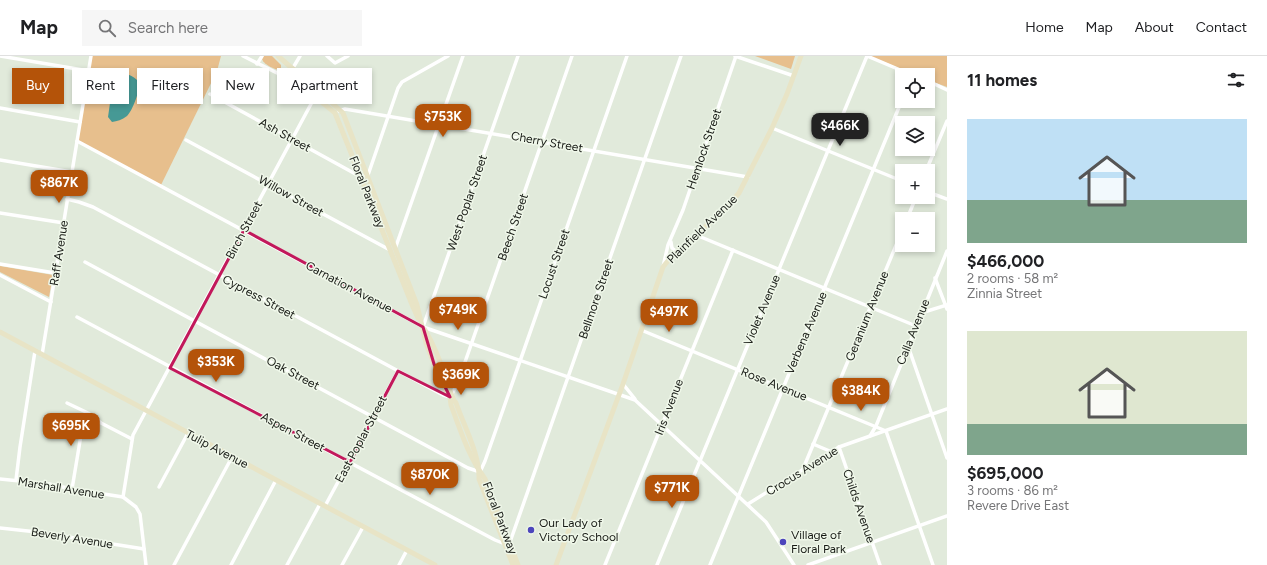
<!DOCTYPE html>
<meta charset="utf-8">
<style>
:root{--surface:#fff;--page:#f6f6f6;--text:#202124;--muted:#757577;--line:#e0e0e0;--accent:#b45309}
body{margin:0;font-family:Figtree,sans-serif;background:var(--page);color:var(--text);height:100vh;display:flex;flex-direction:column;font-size:15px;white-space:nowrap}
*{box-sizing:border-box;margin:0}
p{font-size:13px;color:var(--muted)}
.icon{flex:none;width:22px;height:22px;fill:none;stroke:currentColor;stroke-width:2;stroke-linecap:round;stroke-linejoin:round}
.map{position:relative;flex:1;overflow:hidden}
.sheet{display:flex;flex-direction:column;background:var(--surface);width:320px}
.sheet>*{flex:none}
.guide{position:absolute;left:12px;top:12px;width:380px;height:36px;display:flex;gap:8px}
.fabs{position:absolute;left:895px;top:12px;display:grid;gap:8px}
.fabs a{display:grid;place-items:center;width:40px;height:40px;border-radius:0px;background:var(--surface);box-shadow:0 2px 6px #0003;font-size:20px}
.price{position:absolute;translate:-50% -34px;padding:0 9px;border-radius:8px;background:var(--accent);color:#fff;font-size:13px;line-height:26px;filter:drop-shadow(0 1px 2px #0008)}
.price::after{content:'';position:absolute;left:50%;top:24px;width:12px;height:9px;margin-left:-6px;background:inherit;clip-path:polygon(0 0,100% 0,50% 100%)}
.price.selected{background:#222;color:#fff}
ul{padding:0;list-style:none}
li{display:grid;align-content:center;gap:8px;height:212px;padding:0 20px}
li span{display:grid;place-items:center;height:124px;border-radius:0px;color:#555}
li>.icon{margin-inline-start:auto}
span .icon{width:72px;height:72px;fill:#fffc;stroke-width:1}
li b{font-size:17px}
h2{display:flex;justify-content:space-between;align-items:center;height:48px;padding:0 20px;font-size:17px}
.pill{padding:0 14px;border-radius:0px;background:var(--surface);box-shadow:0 2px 6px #0003;font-size:14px;line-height:36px}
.pill.selected{background:var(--accent);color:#fff}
header{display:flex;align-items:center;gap:24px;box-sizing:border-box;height:56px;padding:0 20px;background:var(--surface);border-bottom:1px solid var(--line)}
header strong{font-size:19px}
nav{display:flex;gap:22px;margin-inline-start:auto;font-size:14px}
.search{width:280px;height:36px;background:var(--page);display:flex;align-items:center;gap:10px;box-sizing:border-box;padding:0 14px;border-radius:0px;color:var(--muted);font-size:15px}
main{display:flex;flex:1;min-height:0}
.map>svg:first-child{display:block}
.green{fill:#e7bf8d}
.water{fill:#469995}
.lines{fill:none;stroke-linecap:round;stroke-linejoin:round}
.street{stroke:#fff;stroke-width:3.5}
.secondary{stroke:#e8e4c6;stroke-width:5}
.marked{fill:none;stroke:#c2185b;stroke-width:3;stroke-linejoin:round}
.poi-dot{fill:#4c45bc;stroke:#eff7e9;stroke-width:1.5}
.labels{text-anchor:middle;stroke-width:3;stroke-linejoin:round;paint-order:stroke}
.street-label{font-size:12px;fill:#171a15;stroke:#eff7e9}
.poi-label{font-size:12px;fill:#171a15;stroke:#eff7e9;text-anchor:start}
</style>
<header>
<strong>Map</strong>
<div class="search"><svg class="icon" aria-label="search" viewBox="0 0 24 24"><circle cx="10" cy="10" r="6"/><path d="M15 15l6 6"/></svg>Search here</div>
<nav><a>Home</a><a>Map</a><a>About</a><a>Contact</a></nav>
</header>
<main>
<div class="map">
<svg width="947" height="509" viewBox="0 0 947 509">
<rect width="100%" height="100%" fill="#e1eadb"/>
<!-- green -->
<g class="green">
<path d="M92,0H221L217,15L161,129L77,85Z"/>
<path d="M264,0H272L281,9V14C275,14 264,9 262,3Z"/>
<path d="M755,0H795L791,13Z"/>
<path d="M869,0H947V31L928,24V19H916Z"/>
<path d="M0,210L53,219L49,241L0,216Z"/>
</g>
<!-- water -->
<path class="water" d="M118,14C124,17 134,20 138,25C142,31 132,56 127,60C122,64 117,65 112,66L108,61L111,40Z"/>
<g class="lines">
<!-- street -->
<g class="street">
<path d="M0,0L89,15"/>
<path d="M243,0L287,22L307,35"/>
<path d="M327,0L335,7L348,0"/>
<path d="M735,0L794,20"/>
<path d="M867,0L912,19"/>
<path d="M257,8L262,0"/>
<path d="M287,22L300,0"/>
<path d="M928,25L947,34"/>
<path d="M210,38L361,121L368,119L398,32L402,26L448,0"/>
<path d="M0,52L80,66"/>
<path d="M339,55L345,53L748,121"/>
<path d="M772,72L902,125"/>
<path d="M186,84L390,194"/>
<path d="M77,85L423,271L635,344L766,466L794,509"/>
<path d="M0,104L72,116"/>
<path d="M926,115L947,65"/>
<path d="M928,136L947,143"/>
<path d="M67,143L79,146L93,151L443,339L450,341L457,329L572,0"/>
<path d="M0,157L64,167"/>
<path d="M907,163L916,141"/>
<path d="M696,179L916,270"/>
<path d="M671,186L672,192L677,196"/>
<path d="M395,193L463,0"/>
<path d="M85,206L468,412L480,416L485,405L627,0"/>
<path d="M0,208L55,217"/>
<path d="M663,211L668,189L683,154L736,0"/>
<path d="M0,219L51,246"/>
<path d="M935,222L947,253"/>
<path d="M921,257L947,249"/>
<path d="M77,261L495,484L505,488L510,486L681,0"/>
<path d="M423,271L518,0"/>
<path d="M641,274L886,375L933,509"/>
<path d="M908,290L947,402"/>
<path d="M42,299L91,0"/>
<path d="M623,328L635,343"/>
<path d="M67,347L88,357L101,367L132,383"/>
<path d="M870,380L876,370L947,195"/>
<path d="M813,388L832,396"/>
<path d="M839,391L880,509"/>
<path d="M803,413L902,175"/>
<path d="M0,423L49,428L72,433L123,441L136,451L140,458L146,509"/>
<path d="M16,424L20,391L35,295"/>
<path d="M159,431L188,377"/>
<path d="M72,433L81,379L84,373L96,363"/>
<path d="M123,441L133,379L318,35"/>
<path d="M748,448L839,391L947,353"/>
<path d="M325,450L398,315"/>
<path d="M0,472L37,476L144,493"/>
<path d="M174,509L232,401"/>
<path d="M231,509L276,424"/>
<path d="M287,509L320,448"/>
<path d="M342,509L363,471"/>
<path d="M399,509L407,494"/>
<path d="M605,509C648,404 690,299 733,194"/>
<path d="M657,509L867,0"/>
<path d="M710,509L902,44"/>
<path d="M808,509L947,460"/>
</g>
<!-- secondary -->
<g class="secondary">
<path d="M278,0L293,13L298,16L343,57L417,249L426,287L441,326L450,341L451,349C461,376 468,399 485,423L518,509"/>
<path d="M293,13C300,32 320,44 335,57L413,251L418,262"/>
<path d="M425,274C434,289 441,307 447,324C450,333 450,340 456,347C464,370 480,399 479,423L513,509"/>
<path d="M0,276L435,509"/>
<path d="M556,509L623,328L663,211L671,201L723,155L739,137L772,72L787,38L801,0"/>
</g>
</g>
<!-- marked area -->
<path class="marked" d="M244,174L423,271L434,308L450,341L398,315L350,406L170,312Z"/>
<!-- markers -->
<g class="poi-dot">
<circle cx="531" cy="474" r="4"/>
<circle cx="783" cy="486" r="4"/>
</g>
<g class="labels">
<!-- street labels -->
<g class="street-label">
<text transform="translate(285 79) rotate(29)" y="4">Ash Street</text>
<text transform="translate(547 86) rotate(10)" y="4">Cherry Street</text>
<text transform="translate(704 93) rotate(-71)" y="4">Hemlock Street</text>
<text transform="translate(367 136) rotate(68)" y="4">Floral Parkway</text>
<text transform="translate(291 140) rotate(29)" y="4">Willow Street</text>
<text transform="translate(467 147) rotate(-71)" y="4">West Poplar Street</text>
<text transform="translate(513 171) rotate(-71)" y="4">Beech Street</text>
<text transform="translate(702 173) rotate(-44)" y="4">Plainfield Avenue</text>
<text transform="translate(244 174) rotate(-62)" y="4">Birch Street</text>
<text transform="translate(59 197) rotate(-81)" y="4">Raff Avenue</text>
<text transform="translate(554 208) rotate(-71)" y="4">Locust Street</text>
<text transform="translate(349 231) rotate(28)" y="4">Carnation Avenue</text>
<text transform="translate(259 241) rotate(28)" y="4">Cypress Street</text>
<text transform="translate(596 243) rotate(-71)" y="4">Bellmore Street</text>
<text transform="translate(762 254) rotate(-67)" y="4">Violet Avenue</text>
<text transform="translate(867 260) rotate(-68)" y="4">Geranium Avenue</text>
<text transform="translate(913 276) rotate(-68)" y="4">Calla Avenue</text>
<text transform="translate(806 277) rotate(-67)" y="4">Verbena Avenue</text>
<text transform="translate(293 317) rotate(28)" y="4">Oak Street</text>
<text transform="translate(774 328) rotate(22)" y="4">Rose Avenue</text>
<text transform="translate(669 351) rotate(-69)" y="4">Iris Avenue</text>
<text transform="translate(293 376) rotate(28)" y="4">Aspen Street</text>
<text transform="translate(361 383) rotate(-62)" y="4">East Poplar Street</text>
<text transform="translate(217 393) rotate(28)" y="4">Tulip Avenue</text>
<text transform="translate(802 415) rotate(-32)" y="4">Crocus Avenue</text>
<text transform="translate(61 432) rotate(9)" y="4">Marshall Avenue</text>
<text transform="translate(859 450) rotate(71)" y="4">Childs Avenue</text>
<text transform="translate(500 462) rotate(69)" y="4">Floral Parkway</text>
<text transform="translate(72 482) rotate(9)" y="4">Beverly Avenue</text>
</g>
<!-- poi labels -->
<g class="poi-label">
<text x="539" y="471">Our Lady of<tspan x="539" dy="14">Victory School</tspan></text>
<text x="791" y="483">Village of<tspan x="791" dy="14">Floral Park</tspan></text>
</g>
</g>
</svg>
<div class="fabs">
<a><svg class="icon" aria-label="locate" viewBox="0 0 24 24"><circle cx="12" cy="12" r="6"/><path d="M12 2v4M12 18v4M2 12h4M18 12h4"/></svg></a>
<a><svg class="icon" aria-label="layers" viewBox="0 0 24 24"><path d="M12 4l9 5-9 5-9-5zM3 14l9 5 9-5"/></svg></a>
<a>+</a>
<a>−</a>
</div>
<b class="price" style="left:443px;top:82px">$753K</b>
<b class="price selected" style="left:840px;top:91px">$466K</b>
<b class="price" style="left:59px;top:148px">$867K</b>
<b class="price" style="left:458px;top:275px">$749K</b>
<b class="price" style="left:669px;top:277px">$497K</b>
<b class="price" style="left:216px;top:327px">$353K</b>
<b class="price" style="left:461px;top:340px">$369K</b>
<b class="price" style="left:861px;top:356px">$384K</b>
<b class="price" style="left:71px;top:391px">$695K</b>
<b class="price" style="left:430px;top:440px">$870K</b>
<b class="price" style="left:672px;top:453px">$771K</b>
<div class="guide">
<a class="pill selected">Buy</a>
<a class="pill">Rent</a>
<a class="pill">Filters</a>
<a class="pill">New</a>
<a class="pill">Apartment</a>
</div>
</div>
<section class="sheet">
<h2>11 homes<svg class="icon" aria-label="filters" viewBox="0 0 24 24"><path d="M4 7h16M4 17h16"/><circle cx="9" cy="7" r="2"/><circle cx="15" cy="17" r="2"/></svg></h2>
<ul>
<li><span style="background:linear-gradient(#bfe0f5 65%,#7fa58c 0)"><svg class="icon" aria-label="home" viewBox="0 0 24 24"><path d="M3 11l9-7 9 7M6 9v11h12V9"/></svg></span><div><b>$466,000</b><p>2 rooms · 58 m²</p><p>Zinnia Street</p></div></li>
<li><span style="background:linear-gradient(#dfe7d0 75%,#7fa58c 0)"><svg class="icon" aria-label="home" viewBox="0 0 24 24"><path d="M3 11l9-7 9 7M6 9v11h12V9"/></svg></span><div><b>$695,000</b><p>3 rooms · 86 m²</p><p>Revere Drive East</p></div></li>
</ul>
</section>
</main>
